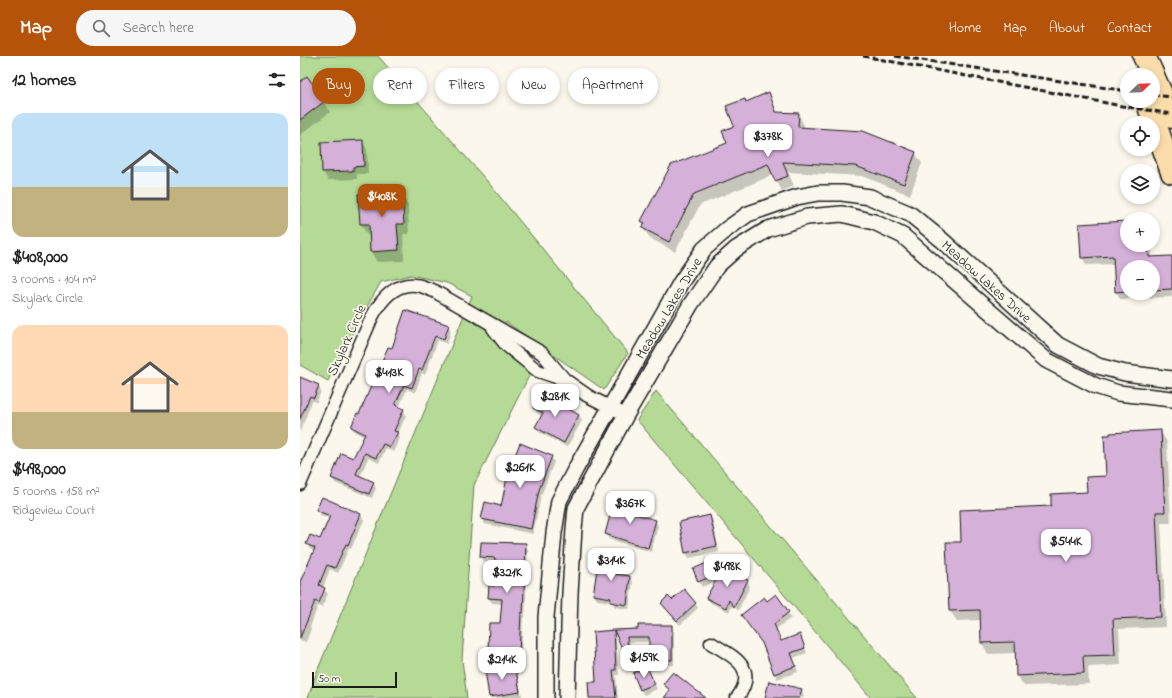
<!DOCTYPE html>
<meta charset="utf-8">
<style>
:root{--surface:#fff;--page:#f6f6f6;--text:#222;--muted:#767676;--accent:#b45309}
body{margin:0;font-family:"Indie Flower",sans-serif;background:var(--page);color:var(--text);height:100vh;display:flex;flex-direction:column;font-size:15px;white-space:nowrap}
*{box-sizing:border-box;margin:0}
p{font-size:13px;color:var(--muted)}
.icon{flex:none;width:22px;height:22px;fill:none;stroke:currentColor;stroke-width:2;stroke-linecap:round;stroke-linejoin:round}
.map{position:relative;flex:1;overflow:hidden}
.drawer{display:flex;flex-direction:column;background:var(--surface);width:300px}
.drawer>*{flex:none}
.top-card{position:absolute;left:12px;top:12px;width:380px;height:36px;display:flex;gap:8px}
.needle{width:26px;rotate:67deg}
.controls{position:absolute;left:820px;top:12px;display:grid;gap:8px}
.controls a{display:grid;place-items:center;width:40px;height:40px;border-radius:50%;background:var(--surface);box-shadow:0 2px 6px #0003;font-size:20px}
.scale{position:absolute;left:12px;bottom:10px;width:85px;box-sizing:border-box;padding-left:4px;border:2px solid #1c1c1c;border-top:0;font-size:11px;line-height:14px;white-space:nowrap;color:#1c1c1c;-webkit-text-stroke:3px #fbf7ec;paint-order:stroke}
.price{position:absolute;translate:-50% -34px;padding:0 9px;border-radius:8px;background:#fff;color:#222;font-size:13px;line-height:26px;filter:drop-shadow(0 1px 2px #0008)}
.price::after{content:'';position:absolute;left:50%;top:24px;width:12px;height:9px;margin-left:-6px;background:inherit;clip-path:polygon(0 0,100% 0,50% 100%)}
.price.current{background:var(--accent);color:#fff}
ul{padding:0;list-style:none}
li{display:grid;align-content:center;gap:8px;height:212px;padding:0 12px}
li span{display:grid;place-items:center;height:124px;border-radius:12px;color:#555}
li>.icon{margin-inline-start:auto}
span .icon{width:72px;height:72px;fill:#fffc;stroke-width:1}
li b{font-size:17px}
h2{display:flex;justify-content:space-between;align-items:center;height:48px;padding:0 12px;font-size:17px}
.tag{padding:0 14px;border-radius:18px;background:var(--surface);box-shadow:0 2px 6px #0003;font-size:14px;line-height:36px}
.tag.current{background:var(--accent);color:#fff}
header{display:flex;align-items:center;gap:24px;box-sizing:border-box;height:56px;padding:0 20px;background:var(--accent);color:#fff}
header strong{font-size:19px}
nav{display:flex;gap:22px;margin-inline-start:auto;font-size:14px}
.search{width:280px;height:36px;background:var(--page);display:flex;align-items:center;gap:10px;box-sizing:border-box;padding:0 14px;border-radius:22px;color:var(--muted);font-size:15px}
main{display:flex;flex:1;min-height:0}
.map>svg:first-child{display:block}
.green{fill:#b4da95;stroke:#687b58}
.shadow{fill:#0003;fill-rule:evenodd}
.building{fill:#d5b0d9;stroke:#1c1c1c}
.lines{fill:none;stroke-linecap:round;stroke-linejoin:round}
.minor-casing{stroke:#1c1c1c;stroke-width:15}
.tertiary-casing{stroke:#1c1c1c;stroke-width:18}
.motorway-casing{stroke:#1c1c1c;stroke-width:25}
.minor{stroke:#fbf7ec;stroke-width:12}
.tertiary{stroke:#fbf7ec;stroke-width:15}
.motorway{stroke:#fbddab;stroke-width:22}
.rail{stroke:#1c1c1c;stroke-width:3;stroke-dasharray:6 3;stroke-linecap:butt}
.labels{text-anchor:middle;stroke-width:3.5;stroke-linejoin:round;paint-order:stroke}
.street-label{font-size:14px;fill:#1c1c1c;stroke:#fbf7ec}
</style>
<header>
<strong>Map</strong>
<div class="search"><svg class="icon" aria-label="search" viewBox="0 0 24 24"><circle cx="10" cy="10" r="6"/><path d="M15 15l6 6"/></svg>Search here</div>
<nav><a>Home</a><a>Map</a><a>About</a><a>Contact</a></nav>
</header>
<main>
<section class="drawer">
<h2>12 homes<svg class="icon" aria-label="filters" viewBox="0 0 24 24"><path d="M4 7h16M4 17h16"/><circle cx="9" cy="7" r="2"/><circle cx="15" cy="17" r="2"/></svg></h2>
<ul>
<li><span style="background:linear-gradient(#bfe0f5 60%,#c2b280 0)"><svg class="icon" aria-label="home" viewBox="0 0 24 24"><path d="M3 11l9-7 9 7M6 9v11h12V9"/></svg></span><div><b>$408,000</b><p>3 rooms · 104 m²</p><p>Skylark Circle</p></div></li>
<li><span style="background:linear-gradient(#ffd9b3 70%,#c2b280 0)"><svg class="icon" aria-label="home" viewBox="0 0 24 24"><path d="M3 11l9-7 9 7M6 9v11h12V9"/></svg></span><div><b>$498,000</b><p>5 rooms · 158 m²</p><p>Ridgeview Court</p></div></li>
</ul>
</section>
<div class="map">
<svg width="872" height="642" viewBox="0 0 872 642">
<rect width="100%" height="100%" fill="#fbf7ec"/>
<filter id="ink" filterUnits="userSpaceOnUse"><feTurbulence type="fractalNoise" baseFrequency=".025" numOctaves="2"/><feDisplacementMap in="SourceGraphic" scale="8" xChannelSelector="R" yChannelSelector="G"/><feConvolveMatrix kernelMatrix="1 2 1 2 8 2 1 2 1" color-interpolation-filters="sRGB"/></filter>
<g filter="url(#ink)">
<!-- green -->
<g class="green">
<path d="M0,0H78L187,125L328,297L304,334L206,266L196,285L231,316L174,429L162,604L167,642H8L16,618L172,240L147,227L111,219L81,226L56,270L28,325L0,309Z"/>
<path d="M356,335L617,642H571L337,364Z"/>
</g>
<!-- shadow -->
<g class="shadow">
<path d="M0,25L24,46L30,56L0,79Z"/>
<path d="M468,38L478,57L498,58L504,69V73L615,97L622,107L610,139L562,120L488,116L494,130L482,135L473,119L400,149L375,196L350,182L343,172L345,169L342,165L429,87L446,47Z"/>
<path d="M62,85L67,93L68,118H57V123L28,124L23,116Z"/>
<path d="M90,133L94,140L102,139L108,150L109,178H103L104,205L77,206L71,196L70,179H67L61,168L71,138Z"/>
<path d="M827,166V189H852V202L872,201V241L820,243L816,235L814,208L786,209L782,201ZM827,211H853V237H827Z"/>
<path d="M148,270L151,275L147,288L138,284L125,319L122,317L115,337L107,333L99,351L103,353L106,359L98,378L100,382L93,396L86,392L79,407L68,402L60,421L73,427L76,432L72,442L35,427L32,422L54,404L65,381L55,376L52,371L60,359L92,294Z"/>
<path d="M0,322L18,330L21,335L17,346L12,345L0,376Z"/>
<path d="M234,352L279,359L282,365L267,391L239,376L236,371L242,360L237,357Z"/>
<path d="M861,376L867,386L871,467H861L866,571L819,573L821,609L788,611L789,628L724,630L717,620L716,597L688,598L682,587L681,564L657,565L650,555L662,487L788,437Z"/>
<path d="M251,401L254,406L241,440L233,478L185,468L182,463L202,451Z"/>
<path d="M22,442L61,459L64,464L51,493L49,492L38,517L30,513L23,532L28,538L22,551L18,550L10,571L11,573L6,586L0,584V522L2,523L14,495L10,493L7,488L21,484L30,463L20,459L17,454Z"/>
<path d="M315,447L336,453L339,458L338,460L355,465L358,470L351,496L309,483L306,478Z"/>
<path d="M410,460L413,466L419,496L389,502L386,497Z"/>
<path d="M225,488L228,494L225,562H223L221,602L192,601L189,595L201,568L202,548L192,547L189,542L195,531L196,507L184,506L181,501Z"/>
<path d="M317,502L320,507L318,520L330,521L333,526L329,553L315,551L312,546L297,544L294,539L304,509Z"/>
<path d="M409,514L414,526L402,531L399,525Z"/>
<path d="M447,525L450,530L438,555L433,548L429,556L411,547L408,542Z"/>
<path d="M476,539L491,562L476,573L481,586L500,580L507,597L493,602L498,616L477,623L464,590L442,559L467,546Z"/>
<path d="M372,546L395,547L398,552L380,569L365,552L362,547Z"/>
<path d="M371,570L374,576V609L353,608L350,603V586H330L331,610L316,575Z"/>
<path d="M313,575L316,581L319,619H316L318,642H290L297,626Z"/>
<path d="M214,610L217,615L222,641L191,642L186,615Z"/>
<path d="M347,612L357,633L344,639L341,634Z"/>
<path d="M364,628L404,642H369L370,636Z"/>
<path d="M501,634L504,639L503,642H466Z"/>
</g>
<!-- building -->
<g class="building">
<path d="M7,20L25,45L0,64V26Z"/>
<path d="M469,36L476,56L499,57L498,71L563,75L616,96L604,128L555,110L483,106L488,120L475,125L468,108L394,138L369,186L342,172L345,167L341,165L371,109L427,87L422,75L434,70L426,50L445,43L446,46Z"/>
<path d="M63,84L64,110L53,111V115L22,116L21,86Z"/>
<path d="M90,132L91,139L102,138L104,168H97L99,194L70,196L69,168H60L58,138L70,137V133Z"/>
<path d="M827,165V189H848L849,201L872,200V233L853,234V211H827V235L815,236L813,200L781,202L779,168Z"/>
<path d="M105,254L149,269L144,283L135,280L122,314L119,313L112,332L104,329L95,349L104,353L94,375L98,376L90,391L83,388L76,402L65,397L56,418L74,426L69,438L31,422L41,397L53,402L65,378L51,371L57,357L59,358L88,291L92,292Z"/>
<path d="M0,321L19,329L14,342L10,340L0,363Z"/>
<path d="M241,337L279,359L264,387L235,371L243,357L233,352Z"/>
<path d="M861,374L865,456H856L861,561L813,563L815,599L783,600L784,617L716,620L715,586L681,587L680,554L649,555L646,486H661L660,454L751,450V438L787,436L786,421L806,420L804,379H810V377Z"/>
<path d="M220,387L252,400L239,434L231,473L181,463L185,446L201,450L208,417Z"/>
<path d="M22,441L61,458L48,489L46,488L35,512L27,509L19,529L25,532L19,547L15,545L0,582V526L15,492L6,488L10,479L20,483L30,460L16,454Z"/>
<path d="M314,445L337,452L335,458L356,464L348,492L305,478Z"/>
<path d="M410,459L417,490L385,497L379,466Z"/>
<path d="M181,486L226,487L223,557H221L219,597L188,596L189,567H200L202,543L188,542L189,529L194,530L195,502L180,501Z"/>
<path d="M304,499L317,501L315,518L330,520L327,549L310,546L311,542L293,539L298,507L303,508Z"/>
<path d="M407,507L412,520L398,526L393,513Z"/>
<path d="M423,511L448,524L434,551L429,544L426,552L406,542Z"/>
<path d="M384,533L396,547L377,565L361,547L368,540L372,544Z"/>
<path d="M476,538L489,556L474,568L481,585L500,578L505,592L491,597L496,610L474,618L462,587L441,559L464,541L467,545Z"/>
<path d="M338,569H372V604L349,603V581H327L329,605L328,606L314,574L338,573Z"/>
<path d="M314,574L316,614H313L316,642H289L288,626H296L293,576Z"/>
<path d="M215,609L220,636L189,641L185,614Z"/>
<path d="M347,611L355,628L340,634L333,617Z"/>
<path d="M373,616L406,642H364L370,634L363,628Z"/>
<path d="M469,625L502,633L499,642H465Z"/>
</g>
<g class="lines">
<defs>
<g id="minor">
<path d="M193,272L206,289L238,315L265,324L288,340L326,359"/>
<path d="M0,428L72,261C81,244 94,227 115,229C121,229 128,233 134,235L242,297L265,324"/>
<path d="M411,587C434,601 459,612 437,642"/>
</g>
<g id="tertiary">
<path d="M246,642V561L254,477L259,445L276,412L381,226L404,193L427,173L448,158L497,141L518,137H542L570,141L610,158L642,184L758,289L798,310L825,317L872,323"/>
<path d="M267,642L270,537L274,473L276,452L326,359L391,248L417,210L436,193L468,173L507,161L542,158L574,166L603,180L746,304L796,330L818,337L872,343"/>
</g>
<g id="motorway">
<path d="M844,0L853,19"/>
<path d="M853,20L872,61"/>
<path d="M847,45L872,116"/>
</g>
</defs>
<!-- minor casing -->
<use href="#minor" class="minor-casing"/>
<!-- tertiary casing -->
<use href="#tertiary" class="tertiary-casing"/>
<!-- motorway casing -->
<use href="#motorway" class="motorway-casing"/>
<!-- minor -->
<use href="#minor" class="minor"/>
<!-- tertiary -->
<use href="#tertiary" class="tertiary"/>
<!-- motorway -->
<use href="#motorway" class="motorway"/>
<!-- rail -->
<g class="rail">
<path d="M563,0L822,50L872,58"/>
<path d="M595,0L827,35"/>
<path d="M853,39L872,41"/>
</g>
</g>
</g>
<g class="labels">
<!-- street labels -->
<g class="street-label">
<text transform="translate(687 225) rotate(42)" y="5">Meadow Lakes Drive</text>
<text transform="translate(368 252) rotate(-59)" y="5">Meadow Lakes Drive</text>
<text transform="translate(46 284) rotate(-66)" y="5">Skylark Circle</text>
</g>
</g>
</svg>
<div class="controls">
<a><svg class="needle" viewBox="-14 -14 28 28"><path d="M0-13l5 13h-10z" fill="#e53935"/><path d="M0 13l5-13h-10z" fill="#767676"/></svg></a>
<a><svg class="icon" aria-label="locate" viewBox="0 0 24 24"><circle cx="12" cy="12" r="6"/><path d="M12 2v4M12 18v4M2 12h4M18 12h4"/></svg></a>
<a><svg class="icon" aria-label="layers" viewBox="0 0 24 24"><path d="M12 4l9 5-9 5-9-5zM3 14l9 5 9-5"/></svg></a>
<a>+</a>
<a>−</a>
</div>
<div class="scale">50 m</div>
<b class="price" style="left:468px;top:102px">$378K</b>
<b class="price current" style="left:82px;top:162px">$408K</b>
<b class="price" style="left:89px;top:338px">$413K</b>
<b class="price" style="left:255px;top:362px">$281K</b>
<b class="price" style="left:220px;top:433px">$261K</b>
<b class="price" style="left:330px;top:469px">$367K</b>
<b class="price" style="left:766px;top:507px">$544K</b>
<b class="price" style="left:311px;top:526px">$314K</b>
<b class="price" style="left:427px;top:532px">$498K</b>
<b class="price" style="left:207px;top:538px">$321K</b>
<b class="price" style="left:344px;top:623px">$159K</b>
<b class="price" style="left:202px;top:625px">$214K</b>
<div class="top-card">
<a class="tag current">Buy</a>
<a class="tag">Rent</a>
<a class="tag">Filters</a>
<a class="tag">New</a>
<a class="tag">Apartment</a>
</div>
</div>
</main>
